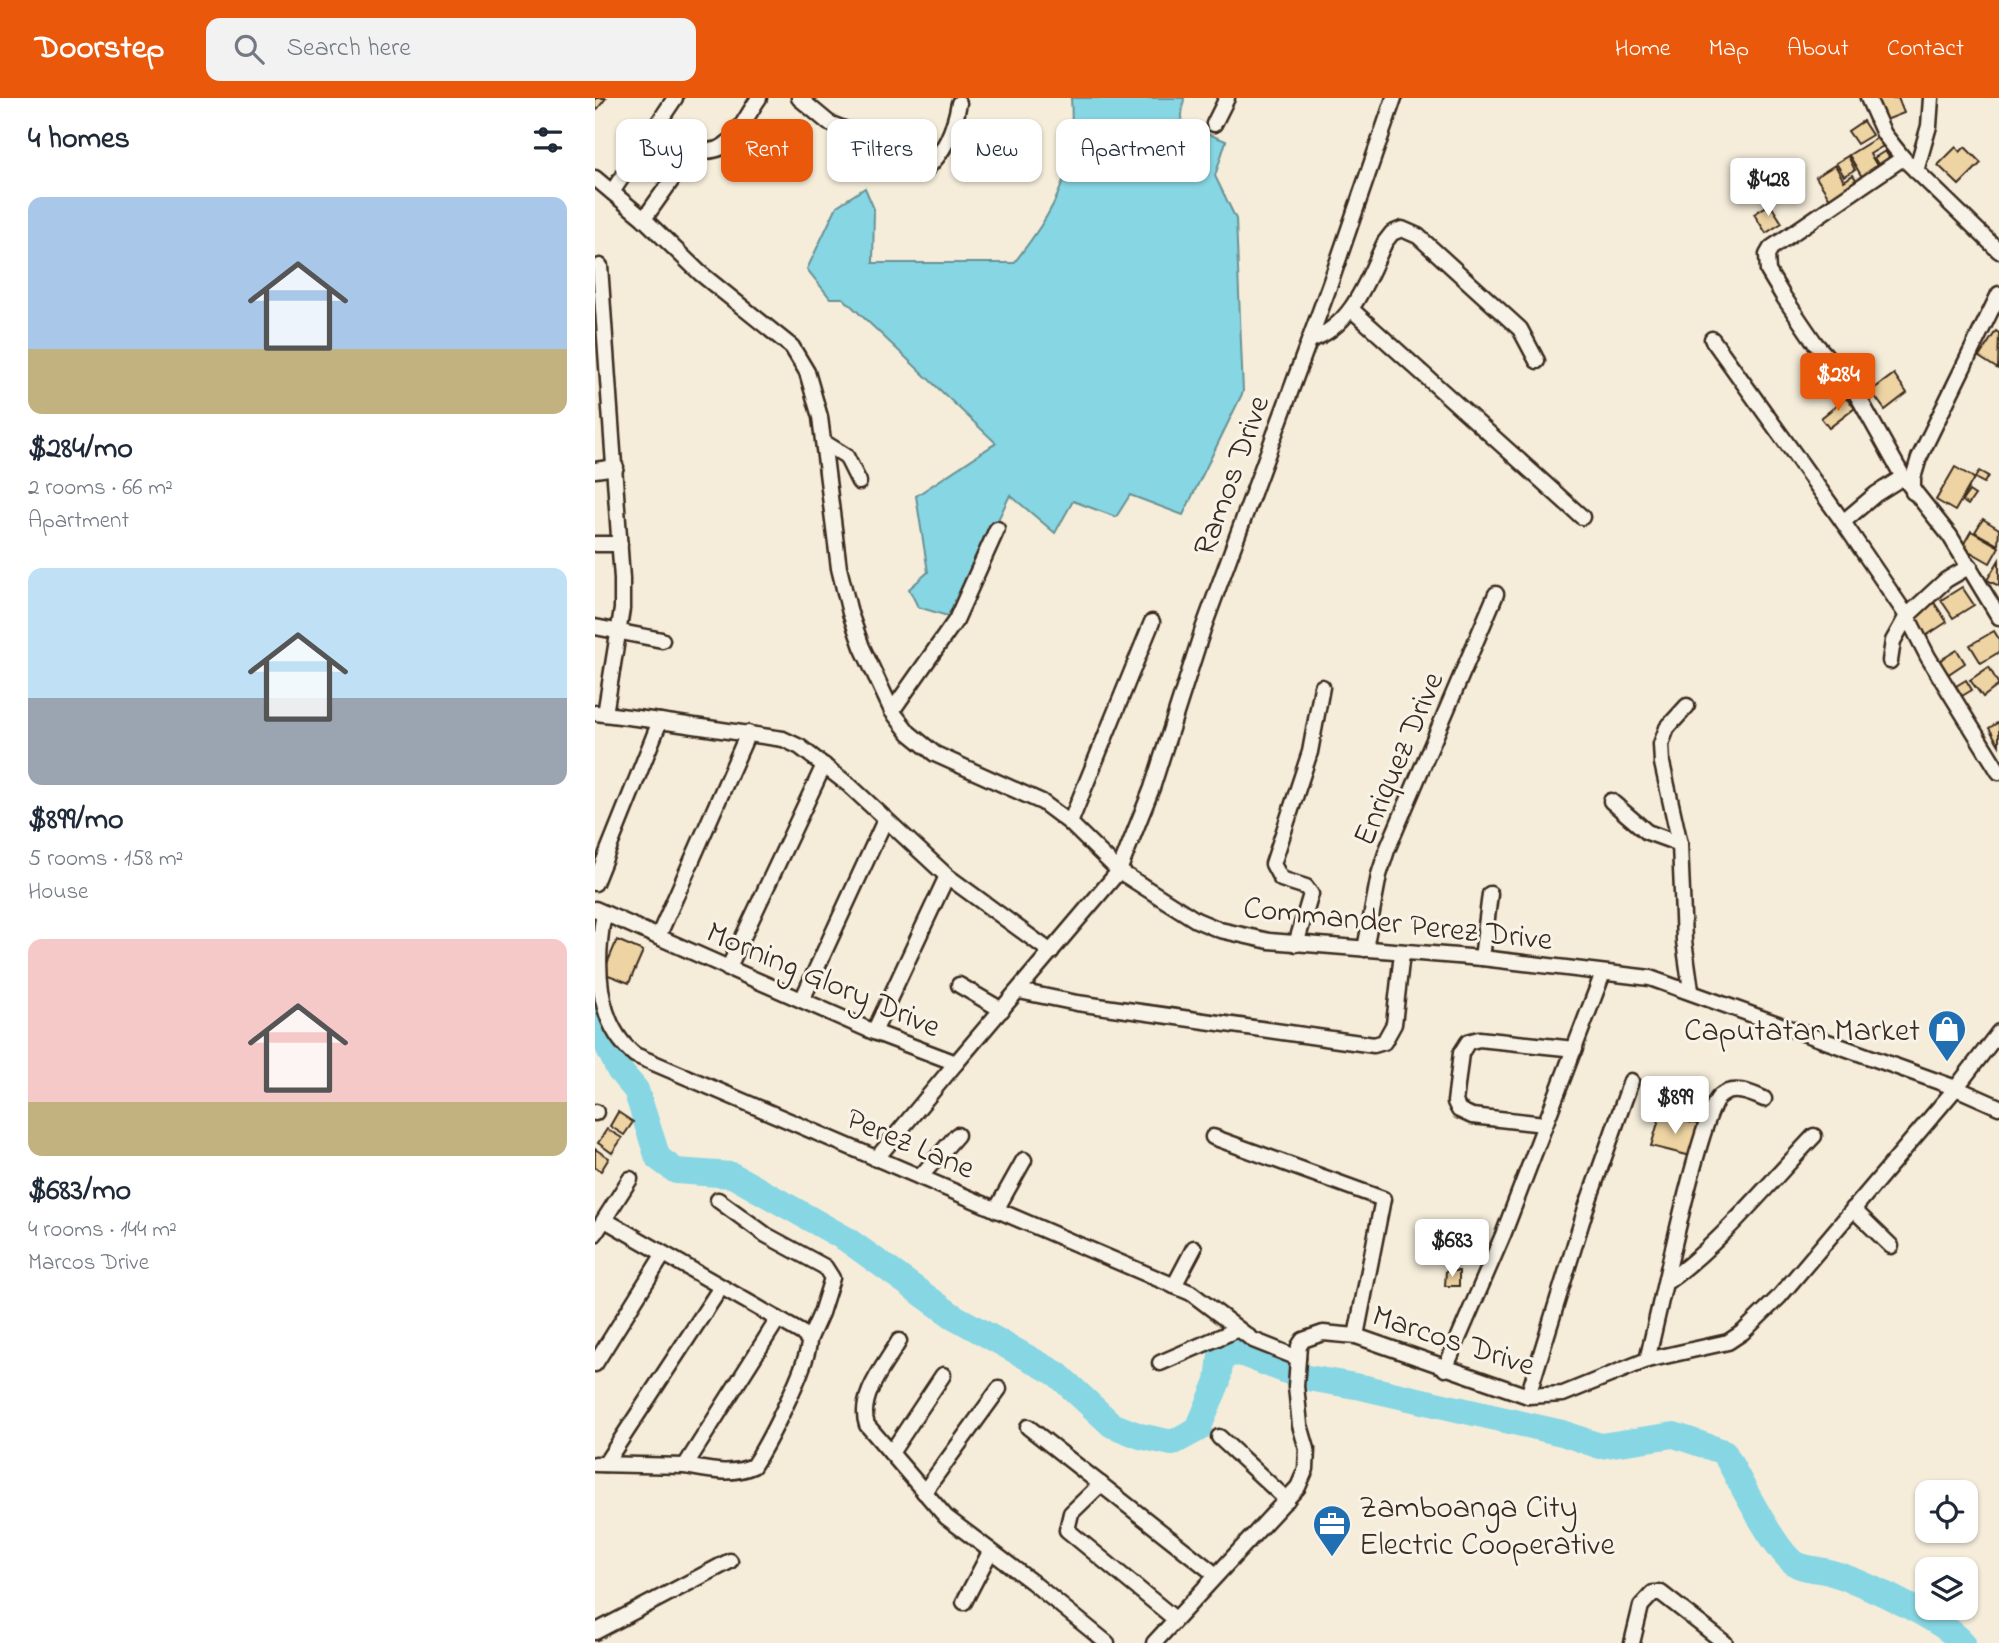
<!DOCTYPE html>
<meta charset="utf-8">
<style>
:root{--surface:#fff;--page:#f2f2f3;--text:#1f2937;--muted:#747a83;--accent:#ea580c}
body{margin:0;font-family:"Indie Flower",sans-serif;background:var(--page);color:var(--text);height:100vh;display:flex;flex-direction:column;font-size:26px;white-space:nowrap}
*{box-sizing:border-box;margin:0}
p{font-size:23px;color:var(--muted)}
.icon{flex:none;width:38px;height:38px;fill:none;stroke:currentColor;stroke-width:2;stroke-linecap:round;stroke-linejoin:round}
.map{position:relative;flex:1;overflow:hidden}
.details{display:flex;flex-direction:column;background:var(--surface);width:595px}
.details>*{flex:none}
.top-card{position:absolute;left:21px;top:21px;width:665px;height:63px;display:flex;gap:14px}
.fabs{position:absolute;left:1320px;top:1382px;display:grid;gap:14px}
.fabs a{display:grid;place-items:center;width:63px;height:63px;border-radius:14px;background:var(--surface);box-shadow:0 2px 5px #0004;font-size:35px}
.price{position:absolute;translate:-50% -60px;padding:0 16px;border-radius:7px;background:#fff;color:#222;font-size:23px;line-height:46px;filter:drop-shadow(0 2px 4px #0008)}
.price::after{content:'';position:absolute;left:50%;top:42px;width:21px;height:16px;margin-left:-10px;background:inherit;clip-path:polygon(0 0,100% 0,50% 100%)}
.price.on{background:var(--accent);color:#fff}
ul{padding:0;list-style:none}
li{display:grid;align-content:center;gap:14px;height:371px;padding:0 28px}
li span{display:grid;place-items:center;height:217px;border-radius:14px;color:#555}
li>.icon{margin-inline-start:auto}
span .icon{width:126px;height:126px;fill:#fffc;stroke-width:1}
li b{font-size:30px}
h2{display:flex;justify-content:space-between;align-items:center;height:84px;padding:0 28px;font-size:30px}
.pill{padding:0 24px;border-radius:14px;background:var(--surface);box-shadow:0 2px 5px #0004;font-size:24px;line-height:63px}
.pill.on{background:var(--accent);color:#fff}
header{display:flex;align-items:center;gap:42px;box-sizing:border-box;height:98px;padding:0 35px;background:var(--accent);color:#fff}
header strong{font-size:33px}
nav{display:flex;gap:38px;margin-inline-start:auto;font-size:24px}
.search{width:490px;height:63px;background:var(--page);display:flex;align-items:center;gap:18px;box-sizing:border-box;padding:0 24px;border-radius:14px;color:var(--muted);font-size:26px}
main{display:flex;flex:1;min-height:0}
.map>svg:first-child{display:block}
.water{fill:#87d6e3;stroke:#699194;stroke-width:2}
.lines{fill:none;stroke-linecap:round;stroke-linejoin:round}
.river{stroke:#87d6e3;stroke-width:26}
.building{fill:#eed4a3;stroke:#3b2a1e;stroke-width:2}
.minor-casing{stroke:#3b2a1e;stroke-width:19}
.minor{stroke:#f7f3e8;stroke-width:14}
.labels{text-anchor:middle;stroke-width:6;stroke-linejoin:round;paint-order:stroke}
.street-label{font-size:32px;fill:#3b2a1e;stroke:#f7f3e8}
.poi-label{font-size:32px;fill:#3b2a1e;stroke:#f7f3e8;text-anchor:end}
</style>
<header>
<strong>Doorstep</strong>
<div class="search"><svg class="icon" aria-label="search" viewBox="0 0 24 24"><circle cx="10" cy="10" r="6"/><path d="M15 15l6 6"/></svg>Search here</div>
<nav><a>Home</a><a>Map</a><a>About</a><a>Contact</a></nav>
</header>
<main>
<section class="details">
<h2>4 homes<svg class="icon" aria-label="filters" viewBox="0 0 24 24"><path d="M4 7h16M4 17h16"/><circle cx="9" cy="7" r="2"/><circle cx="15" cy="17" r="2"/></svg></h2>
<ul>
<li><span style="background:linear-gradient(#a9c7e8 70%,#c2b280 0)"><svg class="icon" aria-label="home" viewBox="0 0 24 24"><path d="M3 11l9-7 9 7M6 9v11h12V9"/></svg></span><div><b>$284/mo</b><p>2 rooms · 66 m²</p><p>Apartment</p></div></li>
<li><span style="background:linear-gradient(#bfe0f5 60%,#9aa5b1 0)"><svg class="icon" aria-label="home" viewBox="0 0 24 24"><path d="M3 11l9-7 9 7M6 9v11h12V9"/></svg></span><div><b>$899/mo</b><p>5 rooms · 158 m²</p><p>House</p></div></li>
<li><span style="background:linear-gradient(#f6c9c9 75%,#c2b280 0)"><svg class="icon" aria-label="home" viewBox="0 0 24 24"><path d="M3 11l9-7 9 7M6 9v11h12V9"/></svg></span><div><b>$683/mo</b><p>4 rooms · 144 m²</p><p>Marcos Drive</p></div></li>
</ul>
</section>
<div class="map">
<svg width="1404" height="1545" viewBox="0 0 1404 1545">
<rect width="100%" height="100%" fill="#f5edda"/>
<filter id="ink" filterUnits="userSpaceOnUse"><feTurbulence type="fractalNoise" baseFrequency=".0143" numOctaves="2"/><feDisplacementMap in="SourceGraphic" scale="14" xChannelSelector="R" yChannelSelector="G"/><feConvolveMatrix kernelMatrix="1 2 1 2 8 2 1 2 1" color-interpolation-filters="sRGB"/></filter>
<g filter="url(#ink)">
<!-- water -->
<path class="water" d="M476,0H589L586,25L631,43L620,78L641,121L648,294L588,417L535,397L521,419L478,403L460,435L415,397L356,519L323,509L314,491L333,474L321,398L401,345L248,200H235L212,171L242,108L270,90L279,111L278,165H419C463,108 481,74 476,0Z"/>
<g class="lines">
<!-- river -->
<path class="river" d="M0,921L24,972L41,992L63,1060L81,1073L137,1077L251,1141L358,1218L462,1276L517,1327L545,1338L577,1345L603,1331L623,1283L626,1257L645,1255L707,1279L766,1289L967,1335L1005,1348L1079,1337L1129,1354C1141,1376 1182,1457 1201,1466C1211,1472 1226,1471 1237,1475C1268,1484 1349,1522 1368,1545"/>
</g>
<!-- building -->
<g class="building">
<path d="M0,0H11L0,14Z"/>
<path d="M1282,0H1303L1309,15L1291,22Z"/>
<path d="M1268,23L1277,37L1262,46L1253,33Z"/>
<path d="M1285,38L1290,47L1275,56L1286,74L1270,84L1254,57Z"/>
<path d="M1361,49L1365,54L1370,49L1386,65L1364,87L1343,67Z"/>
<path d="M1290,53L1298,65L1287,72L1279,60Z"/>
<path d="M1253,58L1260,72L1249,78L1241,65Z"/>
<path d="M1240,67L1249,83L1258,77L1264,86L1237,104L1221,79Z"/>
<path d="M1175,106L1187,125L1171,135L1159,116Z"/>
<path d="M1401,233L1404,235L1403,271L1384,259Z"/>
<path d="M1299,276L1312,295L1290,312L1276,293Z"/>
<path d="M1251,300L1260,310L1234,330L1226,320Z"/>
<path d="M1360,369L1379,380L1360,413L1341,402Z"/>
<path d="M1384,373L1393,378L1389,385L1380,380Z"/>
<path d="M1374,393L1380,397L1373,407L1367,403Z"/>
<path d="M1388,421L1404,431L1403,447L1380,434Z"/>
<path d="M1376,433L1404,449L1395,465L1367,449Z"/>
<path d="M1404,462V488L1392,482Z"/>
<path d="M1367,489L1379,507L1358,520L1346,502Z"/>
<path d="M1338,503L1352,524L1329,539L1315,519Z"/>
<path d="M1399,533L1404,541V554L1386,565L1375,547Z"/>
<path d="M1362,552L1370,565L1352,577L1344,563Z"/>
<path d="M1394,569L1404,587L1388,599L1375,582Z"/>
<path d="M1371,582L1377,592L1367,598L1361,588Z"/>
<path d="M1404,624V647L1394,630Z"/>
<path d="M22,842L48,853L34,885L8,875Z"/>
<path d="M23,1014L38,1024L29,1037L15,1028Z"/>
<path d="M1065,1018L1103,1026L1096,1058L1056,1048Z"/>
<path d="M12,1031L27,1040L17,1055L3,1045Z"/>
<path d="M0,1051L14,1060L6,1073L0,1070Z"/>
<path d="M851,1173H864V1188H850Z"/>
</g>
<g class="lines">
<defs>
<g id="minor">
<path d="M204,0L234,25L272,40L321,73H329C350,54 359,32 364,5"/>
<path d="M1273,0L1289,36L1308,60L1404,153"/>
<path d="M619,26L632,0"/>
<path d="M1308,60L1176,150L1172,157L1173,173L1188,198L1220,245L1256,286L1308,379L1355,438L1404,519"/>
<path d="M1321,73L1334,28L1336,0"/>
<path d="M0,80L49,121L105,175L197,249L212,274L225,319L244,470L255,515L267,549L297,613L314,635L340,656L447,704L475,725L524,773L601,822L625,832L674,843L887,860L1055,880L1361,990L1404,1009"/>
<path d="M17,94L80,0"/>
<path d="M49,121L93,59C104,51 114,55 125,50C142,42 153,15 164,0"/>
<path d="M5,168L27,481V511L10,616"/>
<path d="M756,211L987,419"/>
<path d="M1117,241L1248,424"/>
<path d="M715,242C758,228 772,181 790,144L797,135L807,131L823,138L925,231L942,263"/>
<path d="M230,345L251,358L264,384"/>
<path d="M0,372L21,369"/>
<path d="M1308,379L1281,396L1248,424L1312,518L1351,482L1375,468"/>
<path d="M1318,394V380L1324,360L1404,196"/>
<path d="M0,446H25"/>
<path d="M1312,518L1333,559L1404,674"/>
<path d="M0,529L67,542"/>
<path d="M1295,563L1298,543L1312,518"/>
<path d="M1092,608L1072,630L1066,646L1067,665L1085,746L1089,843L1096,892"/>
<path d="M297,613L361,522L402,431"/>
<path d="M1,615L65,623"/>
<path d="M1016,703L1052,734L1085,746"/>
<path d="M475,725L557,524"/>
<path d="M0,785L65,623L188,641L205,649L254,687L352,778L456,854"/>
<path d="M0,811L279,934L361,965L524,773L557,690L608,531L735,186L799,0"/>
<path d="M9,815C0,863 0,925 40,957L596,1195L658,1242L703,1260"/>
<path d="M63,839L153,635"/>
<path d="M701,846L716,796L711,789L686,781L678,766L715,654L727,589"/>
<path d="M770,851L784,777L792,752L901,496"/>
<path d="M887,860L895,796"/>
<path d="M133,871L229,667"/>
<path d="M364,887L407,912"/>
<path d="M424,893L482,905L779,947L789,944L799,926L807,855"/>
<path d="M207,902L290,722"/>
<path d="M279,934L352,778"/>
<path d="M0,1015L1,1014"/>
<path d="M949,1026L877,1018L864,1012L860,1004L866,955L873,944L884,941L980,951"/>
<path d="M618,1039L788,1101L761,1238"/>
<path d="M281,1061L361,965"/>
<path d="M325,1079L362,1037"/>
<path d="M123,1102L171,1137L230,1169L237,1180L226,1215L214,1242"/>
<path d="M1258,1111L1296,1148"/>
<path d="M401,1112L429,1062"/>
<path d="M10,1122L207,1235L214,1242C215,1264 172,1347 158,1368C136,1378 113,1372 90,1368"/>
<path d="M0,1136L35,1081"/>
<path d="M1073,1183C1124,1147 1175,1084 1219,1038"/>
<path d="M579,1188L599,1150"/>
<path d="M304,1243C291,1266 262,1299 272,1327L351,1419L437,1484L512,1545"/>
<path d="M1052,1262C1063,1220 1104,1020 1124,999C1137,987 1156,995 1169,1001"/>
<path d="M565,1265L641,1232"/>
<path d="M0,1266L68,1157"/>
<path d="M850,1271L908,1137L1008,875"/>
<path d="M933,1298L991,1110L1036,983"/>
<path d="M433,1329L621,1477"/>
<path d="M624,1339L692,1402"/>
<path d="M296,1355L348,1277"/>
<path d="M0,1366L90,1368L183,1221"/>
<path d="M10,1366L126,1189"/>
<path d="M506,1386L476,1415L472,1432L580,1521"/>
<path d="M329,1394L404,1291"/>
<path d="M369,1504L395,1454"/>
<path d="M0,1534L135,1463"/>
<path d="M559,1545L703,1389L711,1371L712,1351L705,1327L701,1288L704,1248L708,1242L728,1235L761,1238L933,1298L968,1296L1052,1262L1133,1244L1148,1234L1184,1199L1361,990L1404,934"/>
<path d="M1037,1545L1046,1508L1058,1495H1066L1130,1545"/>
</g>
</defs>
<!-- minor casing -->
<use href="#minor" class="minor-casing"/>
<!-- minor -->
<use href="#minor" class="minor"/>
</g>
</g>
<!-- icons -->
<defs>
<symbol id="shop-pin" viewBox="-11 -11 22 30"><path d="M0 17L-7.5 6A9.5 9.5 0 1 1 7.5 6Z" fill="#1f6fb2" stroke="#f7f3e8"/><path d="M-5-2.5h2.3a2.7 3.5 0 0 1 5.4 0H5L5.5 6h-11ZM-1.5-2.5h3a1.5 2.3 0 0 0-3 0Z" fill="#fff"/></symbol>
<symbol id="office-pin" viewBox="-11 -11 22 30"><path d="M0 17L-7.5 6A9.5 9.5 0 1 1 7.5 6Z" fill="#1f6fb2" stroke="#f7f3e8"/><path d="M-6-3h4V-5.5h4V-3h4V5H-6ZM-1-4.5V-3h2v-1.5ZM-6 0V1H6V0Z" fill="#fff"/></symbol>
</defs>
<g fill-rule="evenodd">
<use href="#shop-pin" x="1330" y="909" width="44" height="60"/>
<use href="#office-pin" x="715" y="1404" width="44" height="60"/>
</g>
<g class="labels">
<!-- street labels -->
<g class="street-label">
<text transform="translate(635 377) rotate(-70)" y="11">Ramos Drive</text>
<text transform="translate(802 660) rotate(-67)" y="11">Enriquez Drive</text>
<text transform="translate(803 824) rotate(6)" y="11">Commander Perez Drive</text>
<text transform="translate(229 880) rotate(23)" y="11">Morning Glory Drive</text>
<text transform="translate(316 1044) rotate(23)" y="11">Perez Lane</text>
<text transform="translate(859 1241) rotate(18)" y="11">Marcos Drive</text>
</g>
<!-- poi labels -->
<g class="poi-label">
<text x="1325" y="942">Caputatan Market</text>
<text x="764" y="1419" text-anchor="start">Zamboanga City<tspan x="764" dy="37">Electric Cooperative</tspan></text>
</g>
</g>
</svg>
<div class="fabs">
<a><svg class="icon" aria-label="locate" viewBox="0 0 24 24"><circle cx="12" cy="12" r="6"/><path d="M12 2v4M12 18v4M2 12h4M18 12h4"/></svg></a>
<a><svg class="icon" aria-label="layers" viewBox="0 0 24 24"><path d="M12 4l9 5-9 5-9-5zM3 14l9 5 9-5"/></svg></a>
</div>
<b class="price" style="left:1173px;top:120px">$428</b>
<b class="price on" style="left:1243px;top:315px">$284</b>
<b class="price" style="left:1080px;top:1038px">$899</b>
<b class="price" style="left:857px;top:1181px">$683</b>
<div class="top-card">
<a class="pill">Buy</a>
<a class="pill on">Rent</a>
<a class="pill">Filters</a>
<a class="pill">New</a>
<a class="pill">Apartment</a>
</div>
</div>
</main>
